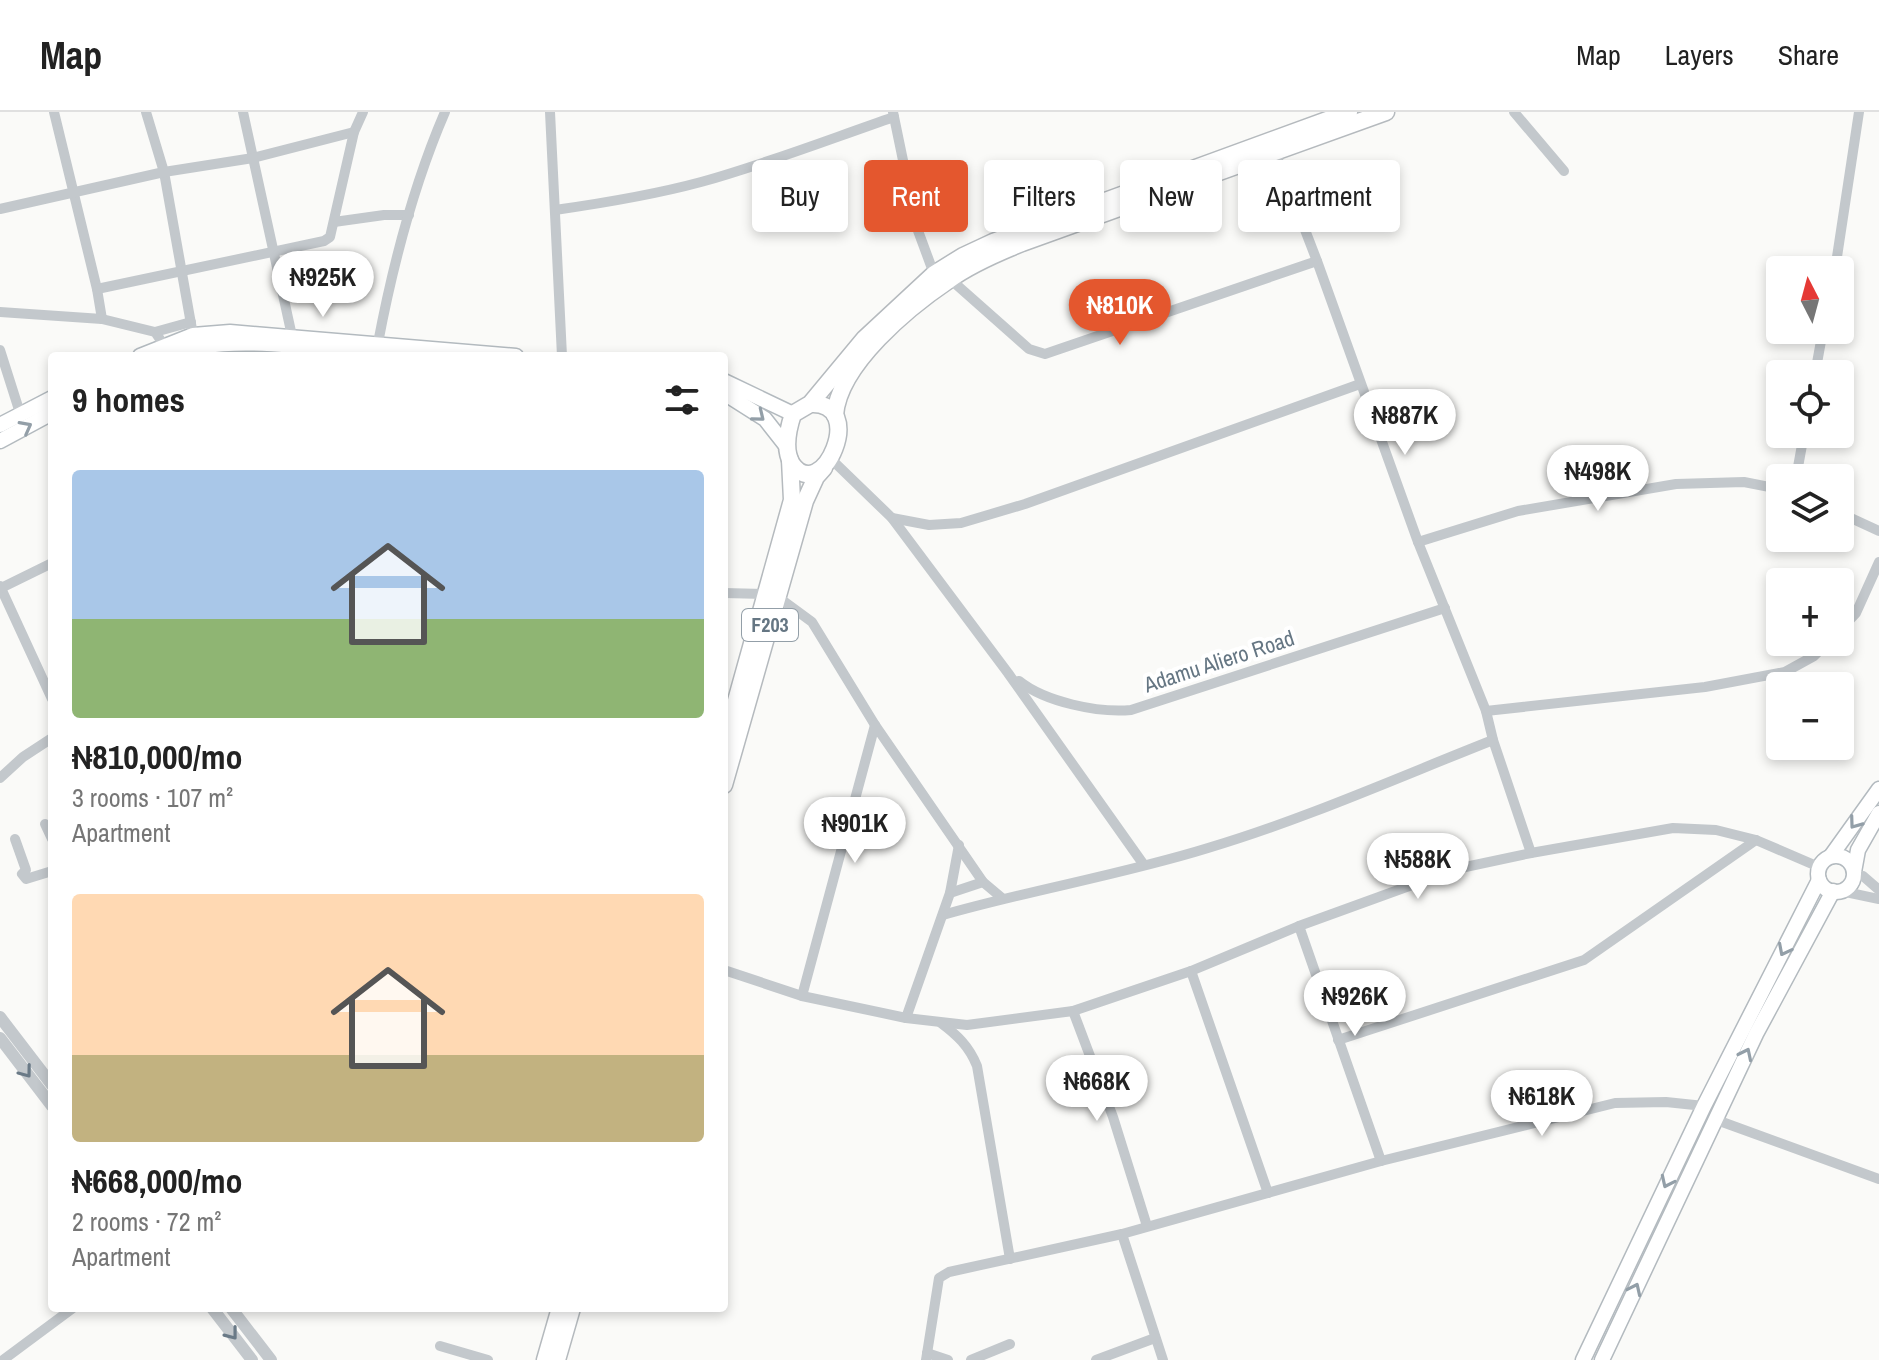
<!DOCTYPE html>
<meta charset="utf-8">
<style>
:root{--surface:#fff;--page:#f6f6f6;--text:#222;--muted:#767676;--line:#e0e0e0;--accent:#e4572e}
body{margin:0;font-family:"Archivo Narrow",sans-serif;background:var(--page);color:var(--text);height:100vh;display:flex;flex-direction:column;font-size:30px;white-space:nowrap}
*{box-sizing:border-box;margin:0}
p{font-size:26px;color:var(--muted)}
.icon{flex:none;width:44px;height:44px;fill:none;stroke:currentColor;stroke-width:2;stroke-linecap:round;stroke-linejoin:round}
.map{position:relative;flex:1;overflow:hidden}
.details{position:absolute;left:48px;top:240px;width:680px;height:960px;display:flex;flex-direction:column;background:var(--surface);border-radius:8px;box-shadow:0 4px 12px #0003}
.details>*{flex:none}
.top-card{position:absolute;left:752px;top:48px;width:760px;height:72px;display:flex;gap:16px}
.needle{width:52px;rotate:354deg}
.fabs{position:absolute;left:1766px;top:144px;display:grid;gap:16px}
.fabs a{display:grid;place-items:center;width:88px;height:88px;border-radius:8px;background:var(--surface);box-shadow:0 4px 12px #0003;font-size:40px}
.price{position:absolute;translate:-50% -68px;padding:0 18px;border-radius:28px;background:#fff;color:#222;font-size:26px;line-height:52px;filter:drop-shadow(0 2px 4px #0008)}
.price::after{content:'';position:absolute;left:50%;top:48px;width:24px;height:18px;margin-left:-12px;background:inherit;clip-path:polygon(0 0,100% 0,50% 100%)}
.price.on{background:var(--accent);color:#fff}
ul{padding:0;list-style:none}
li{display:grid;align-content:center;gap:16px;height:424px;padding:0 24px}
li span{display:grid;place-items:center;height:248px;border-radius:8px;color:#555}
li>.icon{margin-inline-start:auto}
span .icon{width:144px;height:144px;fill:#fffc;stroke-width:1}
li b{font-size:34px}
h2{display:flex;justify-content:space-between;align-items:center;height:96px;padding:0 24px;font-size:34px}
.pill{padding:0 28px;border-radius:8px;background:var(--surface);box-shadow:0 4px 12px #0003;font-size:28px;line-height:72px}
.pill.on{background:var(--accent);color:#fff}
header{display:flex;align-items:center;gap:48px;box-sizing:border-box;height:112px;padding:0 40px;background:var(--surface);border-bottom:2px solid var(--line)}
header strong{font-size:38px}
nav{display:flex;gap:44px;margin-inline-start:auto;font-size:28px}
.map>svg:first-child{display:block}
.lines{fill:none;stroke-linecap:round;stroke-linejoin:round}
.secondary-casing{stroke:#b3babf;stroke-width:17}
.primary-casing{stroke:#b5babe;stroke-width:19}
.minor{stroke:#c3c8cc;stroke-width:10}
.tertiary{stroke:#c3c8cc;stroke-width:12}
.secondary{stroke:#fff;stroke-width:14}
.primary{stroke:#fff;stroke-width:16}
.oneway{stroke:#939fa8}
.oneway2{stroke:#6a7a87}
.labels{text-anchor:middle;stroke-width:8;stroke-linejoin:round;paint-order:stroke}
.shield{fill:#fff;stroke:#939fa8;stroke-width:2}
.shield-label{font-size:20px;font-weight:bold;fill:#657683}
.street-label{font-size:22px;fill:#657683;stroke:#fff}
</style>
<header>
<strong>Map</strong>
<nav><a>Map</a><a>Layers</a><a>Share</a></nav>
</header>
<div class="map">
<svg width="1879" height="1248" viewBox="0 0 1879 1248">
<rect width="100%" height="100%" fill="#fafaf8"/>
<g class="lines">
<defs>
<g id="secondary">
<path d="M140,244L193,223L230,220L516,244"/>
<path d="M168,244C225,219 323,238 385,244"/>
<path d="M724,269L793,302"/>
<path d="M724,281L765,307L787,335"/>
<path d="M0,313L52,286"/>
<path d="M0,329L52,301"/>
<path d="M1831,744L1879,677"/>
<circle cx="1836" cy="762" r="18"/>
<path d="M1854,760L1858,738L1879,701"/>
<path d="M1583,1248L1704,994L1819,768"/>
<path d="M1602,1248L1756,922L1833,779"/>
</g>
<g id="primary">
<path d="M810,292C869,288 822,395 792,352C783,337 788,317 793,302L810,292L864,227L934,162L963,144L993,130L1349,0"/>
<path d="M835,303C839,252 909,195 949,168C971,152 997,141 1022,131L1386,0"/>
<path d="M724,632L792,388L790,348"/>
<path d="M724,673L805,389L816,365L824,356"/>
<path d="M545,1248L560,1196"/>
<path d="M557,1248L572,1196"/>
</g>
</defs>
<!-- secondary casing -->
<use href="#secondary" class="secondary-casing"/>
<!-- primary casing -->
<use href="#primary" class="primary-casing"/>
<!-- minor -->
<g class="minor">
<path d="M54,0L97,177L102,207"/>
<path d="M146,0L164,60L193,223"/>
<path d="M243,0L292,224"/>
<path d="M550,0L562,244"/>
<path d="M893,0L917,116L934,162"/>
<path d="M1514,0L1564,59"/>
<path d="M1275,40L1317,149L1418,430L1486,599L1493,628L1531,741"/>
<path d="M0,97L164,60L253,46L354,20"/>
<path d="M555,98C604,91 653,83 701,70C766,52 830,27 894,5"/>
<path d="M334,110L384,103H409"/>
<path d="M1835,158L1859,0"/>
<path d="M950,167L1029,237L1045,242L1317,149"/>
<path d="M97,177L324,129L330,125L354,20L363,0"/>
<path d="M0,200L102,207L155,220L164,233"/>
<path d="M155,220L191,210"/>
<path d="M378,231C393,152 413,74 445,0"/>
<path d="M0,238L20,301"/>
<path d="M1815,262L1823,218"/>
<path d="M831,347L892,406L1008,561L1144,753"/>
<path d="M1796,366L1804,322"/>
<path d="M1840,401L1879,419"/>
<path d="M892,406L929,413L961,411L1025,392L1360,272"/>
<path d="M1418,430L1518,399L1676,372L1744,370L1780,377"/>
<path d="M0,474L52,587"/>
<path d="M1,476L52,451"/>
<path d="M724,481L767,482"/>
<path d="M778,485L812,510L875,613L983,770L1002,786"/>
<path d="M1840,518L1856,501L1879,450"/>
<path d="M1019,569C1045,590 1098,601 1131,598L1445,496"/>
<path d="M1486,599L1705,575L1785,560L1814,544L1828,530"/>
<path d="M0,666L23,645L52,626"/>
<path d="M45,712L52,727"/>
<path d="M15,727L26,758L22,762L26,767L52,759"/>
<path d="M1854,764H1863L1879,778"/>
<path d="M1841,779L1879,787"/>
<path d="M950,781L983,770"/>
<path d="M943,803C1030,778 1121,763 1208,736C1305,707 1399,665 1493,628"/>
<path d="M1299,814L1381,1049"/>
<path d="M724,858L802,884L906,906L967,913L1073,899L1191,859L1299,814L1456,757L1531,741L1673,716L1716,718L1756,728L1819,755"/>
<path d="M1191,859L1268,1081"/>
<path d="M802,884L875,613"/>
<path d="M1073,899L1113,1005L1147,1114"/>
<path d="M906,906L950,781L959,733"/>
<path d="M941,911C957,923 969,934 977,954L1010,1147"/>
<path d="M1338,928L1584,848L1756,728"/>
<path d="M1714,1007L1879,1067"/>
<path d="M1122,1122L1163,1248"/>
<path d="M440,1234L488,1248"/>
<path d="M927,1241L948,1248"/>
<path d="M3,1248L73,1196"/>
<path d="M926,1248L939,1166L949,1160L1122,1122L1381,1049L1615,991L1666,990L1704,994"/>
<path d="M971,1248L1010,1232"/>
<path d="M1096,1248L1155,1226"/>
</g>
<!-- tertiary -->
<g class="tertiary">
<path d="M0,905L52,973"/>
<path d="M0,926L52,994"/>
<path d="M212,1196L252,1248"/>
<path d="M231,1196L271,1248"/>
</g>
<!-- secondary -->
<use href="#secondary" class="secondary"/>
<!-- primary -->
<use href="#primary" class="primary"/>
</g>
<!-- one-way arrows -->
<defs><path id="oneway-chevron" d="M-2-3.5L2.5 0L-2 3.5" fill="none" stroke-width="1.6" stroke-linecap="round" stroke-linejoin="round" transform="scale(2)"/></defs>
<g class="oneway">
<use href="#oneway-chevron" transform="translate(759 304) rotate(39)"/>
<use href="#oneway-chevron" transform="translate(26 315) rotate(-28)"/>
<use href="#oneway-chevron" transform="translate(1855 711) rotate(126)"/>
<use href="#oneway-chevron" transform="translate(1784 838) rotate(117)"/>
<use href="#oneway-chevron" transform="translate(1746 942) rotate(-64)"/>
<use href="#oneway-chevron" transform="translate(1667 1070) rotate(115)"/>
<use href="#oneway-chevron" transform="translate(1635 1177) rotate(-65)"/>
</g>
<g class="oneway2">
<use href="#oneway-chevron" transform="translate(26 960) rotate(53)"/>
<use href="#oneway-chevron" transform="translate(232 1222) rotate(52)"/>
</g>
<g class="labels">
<!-- shield labels -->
<rect class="shield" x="742" y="497" width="56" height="32" rx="6"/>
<g class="shield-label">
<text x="770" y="520">F203</text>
</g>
<!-- street labels -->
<g class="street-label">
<text transform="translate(1219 549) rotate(-18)" y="8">Adamu Aliero Road</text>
</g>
</g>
</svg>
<div class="fabs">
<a><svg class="needle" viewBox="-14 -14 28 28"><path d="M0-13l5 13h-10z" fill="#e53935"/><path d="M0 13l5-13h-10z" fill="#767676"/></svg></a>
<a><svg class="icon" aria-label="locate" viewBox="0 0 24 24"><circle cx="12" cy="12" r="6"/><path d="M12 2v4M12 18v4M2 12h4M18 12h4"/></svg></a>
<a><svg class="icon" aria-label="layers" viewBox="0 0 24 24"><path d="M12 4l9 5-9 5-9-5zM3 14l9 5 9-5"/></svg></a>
<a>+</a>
<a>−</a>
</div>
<b class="price" style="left:323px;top:207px">₦925K</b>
<b class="price on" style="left:1120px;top:235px">₦810K</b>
<b class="price" style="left:1405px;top:345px">₦887K</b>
<b class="price" style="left:1598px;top:401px">₦498K</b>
<b class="price" style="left:855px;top:753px">₦901K</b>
<b class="price" style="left:1418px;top:789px">₦588K</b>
<b class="price" style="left:1355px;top:926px">₦926K</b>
<b class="price" style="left:1097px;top:1011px">₦668K</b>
<b class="price" style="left:1542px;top:1026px">₦618K</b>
<div class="top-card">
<a class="pill">Buy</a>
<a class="pill on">Rent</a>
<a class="pill">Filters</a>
<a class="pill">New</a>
<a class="pill">Apartment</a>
</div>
<section class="details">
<h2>9 homes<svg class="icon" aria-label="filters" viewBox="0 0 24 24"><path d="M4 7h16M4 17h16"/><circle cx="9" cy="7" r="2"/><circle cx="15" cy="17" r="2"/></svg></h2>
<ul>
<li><span style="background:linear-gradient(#a9c7e8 60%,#8fb573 0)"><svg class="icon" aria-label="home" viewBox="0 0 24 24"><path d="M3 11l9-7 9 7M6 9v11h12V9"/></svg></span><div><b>₦810,000/mo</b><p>3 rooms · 107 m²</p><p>Apartment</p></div></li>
<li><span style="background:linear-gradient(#ffd9b3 65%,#c2b280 0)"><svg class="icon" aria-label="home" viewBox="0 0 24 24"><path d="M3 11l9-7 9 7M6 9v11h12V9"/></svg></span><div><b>₦668,000/mo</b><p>2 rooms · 72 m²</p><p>Apartment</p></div></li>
</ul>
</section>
</div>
